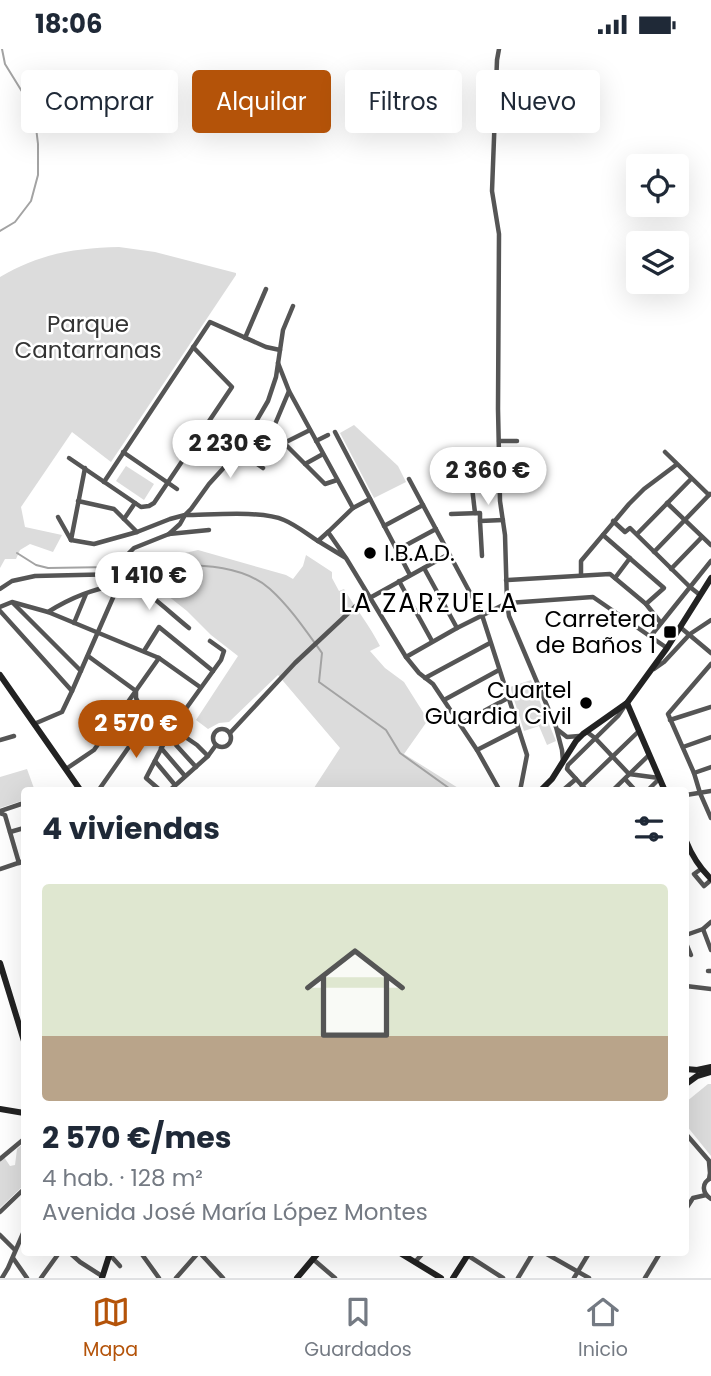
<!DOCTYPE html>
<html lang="es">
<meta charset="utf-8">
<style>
:root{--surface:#fff;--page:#f2f2f3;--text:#1f2937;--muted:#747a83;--line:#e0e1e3;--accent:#b45309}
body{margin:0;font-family:Poppins,sans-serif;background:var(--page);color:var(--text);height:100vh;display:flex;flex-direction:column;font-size:26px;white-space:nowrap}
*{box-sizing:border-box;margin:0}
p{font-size:23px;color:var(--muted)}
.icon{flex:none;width:38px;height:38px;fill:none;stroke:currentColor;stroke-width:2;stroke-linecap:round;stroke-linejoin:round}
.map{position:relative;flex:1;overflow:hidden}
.details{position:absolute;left:21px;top:738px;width:668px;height:469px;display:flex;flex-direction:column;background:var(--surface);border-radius:7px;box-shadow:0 7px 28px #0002}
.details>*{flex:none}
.top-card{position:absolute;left:21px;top:21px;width:670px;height:63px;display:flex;gap:14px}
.buttons{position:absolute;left:626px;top:105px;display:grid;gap:14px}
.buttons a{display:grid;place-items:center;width:63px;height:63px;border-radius:7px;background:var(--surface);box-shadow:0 7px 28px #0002;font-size:35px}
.price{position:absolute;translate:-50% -60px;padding:0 16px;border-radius:24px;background:#fff;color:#222;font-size:23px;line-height:46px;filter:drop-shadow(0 2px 4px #0008)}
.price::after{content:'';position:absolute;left:50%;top:42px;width:21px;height:16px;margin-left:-10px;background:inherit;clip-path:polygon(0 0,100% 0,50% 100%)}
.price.current{background:var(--accent);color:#fff}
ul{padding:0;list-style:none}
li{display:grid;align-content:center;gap:14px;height:371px;padding:0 21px}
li+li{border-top:2px solid var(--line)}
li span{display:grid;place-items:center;height:217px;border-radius:7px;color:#555}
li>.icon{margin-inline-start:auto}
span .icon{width:126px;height:126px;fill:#fffc;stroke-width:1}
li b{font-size:30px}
h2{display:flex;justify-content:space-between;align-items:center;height:84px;padding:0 21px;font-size:30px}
.chip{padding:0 24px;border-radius:7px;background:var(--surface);box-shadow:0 7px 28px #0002;font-size:24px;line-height:63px}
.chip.current{background:var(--accent);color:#fff}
.status{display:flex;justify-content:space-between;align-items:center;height:49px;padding:0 35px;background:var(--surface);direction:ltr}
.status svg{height:19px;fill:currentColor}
.dock{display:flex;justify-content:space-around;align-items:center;height:98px;border-top:2px solid var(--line);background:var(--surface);font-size:19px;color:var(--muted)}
.dock a{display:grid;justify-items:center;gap:4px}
.dock .current{color:var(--accent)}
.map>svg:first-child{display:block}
.green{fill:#dcdcdc}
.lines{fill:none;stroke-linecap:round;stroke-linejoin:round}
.stream{stroke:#a3a3a3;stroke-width:2}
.street{stroke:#555;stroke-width:4.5}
.secondary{stroke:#222;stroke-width:6}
.poi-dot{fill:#000;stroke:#fff;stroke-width:2.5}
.labels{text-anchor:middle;stroke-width:5;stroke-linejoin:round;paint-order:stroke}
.park-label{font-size:23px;fill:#333;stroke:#fff}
.poi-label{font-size:23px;fill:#000;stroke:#fff;text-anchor:end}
.quarter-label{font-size:26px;letter-spacing:2px;fill:#000;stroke:#fff}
</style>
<div class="status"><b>18:06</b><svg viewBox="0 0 49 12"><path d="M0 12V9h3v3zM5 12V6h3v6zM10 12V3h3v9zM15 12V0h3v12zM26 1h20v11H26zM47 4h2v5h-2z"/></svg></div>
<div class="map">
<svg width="711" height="1229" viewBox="0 0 711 1229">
<rect width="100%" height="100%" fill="#fff"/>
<!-- green -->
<g class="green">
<path d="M119,198L155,203L236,224V226L111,413L72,383L21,458L25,478L62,486L53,503L30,495L20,501L16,510H5L0,519V228C39,205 74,199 119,198Z"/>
<path d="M354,376L398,417L406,433L374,449L340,384Z"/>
<path d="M126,417L154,435L144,451L116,432Z"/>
<path d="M198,501L286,526L293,530L303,517L306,506L332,523V529L339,542L344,540C356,560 370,577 380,597L370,602L385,619L404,633L428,671L404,705L463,742H312L340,699L278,626L229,673L219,674L208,680L196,671L238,607L211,586L187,562L148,531L150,512Z"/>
<path d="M531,631L556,692L547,696L539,677L524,682L510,638Z"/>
<path d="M27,720L35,742H24V751L0,759V728Z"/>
<path d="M708,1035H711V1107L686,1076V1053Z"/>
<path d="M24,1094V1136L0,1159V1112L4,1108L10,1117L15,1116L17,1100Z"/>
</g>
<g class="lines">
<!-- stream -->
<g class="stream">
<path d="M0,182L15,173L31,152L38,126V95L34,62L5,15L2,0"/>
<path d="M17,504L36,516L48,519L111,518"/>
<path d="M161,515C197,516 242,515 270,540C290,558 306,582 322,604L319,633L386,681L400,704L453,742"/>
</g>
<!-- street -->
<g class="street">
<path d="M499,0L497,11L492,142L499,185L498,360L500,452L505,486L507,554L509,567L556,678L562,701L563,712"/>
<path d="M245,289L266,240"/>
<path d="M278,314L289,342L353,459"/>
<path d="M289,342L273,380L284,394L325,435L337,431"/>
<path d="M335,383L410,526"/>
<path d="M316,392L328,386"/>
<path d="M499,392H517"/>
<path d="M284,394L310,381"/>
<path d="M239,402L263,419"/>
<path d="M123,403L177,440"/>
<path d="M665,403L709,446L710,445"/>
<path d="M69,409L141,458L149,457L154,454L232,338L193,298"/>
<path d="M305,415L323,405"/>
<path d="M409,430L482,566L527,706L520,742"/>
<path d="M104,433L210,273L266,298L280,301"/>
<path d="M472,438L475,464"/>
<path d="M78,452L114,460L137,483"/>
<path d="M667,454L711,496"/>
<path d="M451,465L480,464V472"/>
<path d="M58,468L71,491"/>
<path d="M124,470L135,454"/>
<path d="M613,472L625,483L630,479L690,538L700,546"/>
<path d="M384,477L423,456"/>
<path d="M328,483L353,459L370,450"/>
<path d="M169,485L180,475L185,466C210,466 262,461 284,471C296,476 307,485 318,492"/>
<path d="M637,485L691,430"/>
<path d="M603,486L664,539L646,555"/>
<path d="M71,491L94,495L137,483L170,470L185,466L191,460L209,435L239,402L268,352L276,328L283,281L293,257"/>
<path d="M71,491L85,419"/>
<path d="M397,501L436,480"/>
<path d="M654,503L709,446"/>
<path d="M482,507L480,472L503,471"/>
<path d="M346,509L318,492L328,483L346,509L406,608L419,624L433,635L477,701L500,742"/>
<path d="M424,519L457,579"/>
<path d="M671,520L702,488"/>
<path d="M581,526V512L629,455L644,440L676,416"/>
<path d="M121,528C146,540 168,562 189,579"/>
<path d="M615,529L630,509"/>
<path d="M506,531L610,525L646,555L661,574"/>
<path d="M399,532L432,592"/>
<path d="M0,540L12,532L35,527L122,525"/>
<path d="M13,554L81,622"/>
<path d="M0,558L12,553L48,563C70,549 92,540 118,536"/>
<path d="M0,562L72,642"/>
<path d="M48,563L159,609L200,638"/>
<path d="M74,574L86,545"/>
<path d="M680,578L711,604"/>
<path d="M650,588L711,512"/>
<path d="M144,602L159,578L213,622"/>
<path d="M88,607L136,642V649L140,657L197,696L208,707"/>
<path d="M406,608L457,579L507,554L593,548L667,599"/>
<path d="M711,615L668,665L694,724L700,744L711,769"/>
<path d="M654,620L664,613L690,585L711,571"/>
<path d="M425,629L490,594"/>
<path d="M444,651L499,621"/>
<path d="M670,671L711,658"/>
<path d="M34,675L62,663L72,642L119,535L128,505L134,499L169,485L209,481"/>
<path d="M460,675L508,649"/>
<circle cx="222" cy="689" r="9"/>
<path d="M558,681L567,688L579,687"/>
<path d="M587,683L595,689L629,725L659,729"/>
<path d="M230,684L295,614L357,556L449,505"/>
<path d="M182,686L176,696L196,718"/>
<path d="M0,691L14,687"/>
<path d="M683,698L711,688"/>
<path d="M161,699L185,727"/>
<path d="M477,701L518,680"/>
<path d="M155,712L175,736"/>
<path d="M66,720L94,701L159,609"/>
<path d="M694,724L711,718"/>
<path d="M625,730L636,742"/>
<path d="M582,737L639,682"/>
<path d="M98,742L152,665"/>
<path d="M161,742L146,729L172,679L221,611L224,602L210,592"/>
<path d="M169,742L208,707L216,696"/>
<path d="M562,742L576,730"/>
<path d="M587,742L567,720L568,716L618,667L624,658"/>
<path d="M612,742L649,706"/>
<path d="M647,742L659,730"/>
<path d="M686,746L711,742"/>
<path d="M0,762L24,754"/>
<path d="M0,764L5,766L19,814"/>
<path d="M10,783L24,779"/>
<path d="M0,820L24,812"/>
<path d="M701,820L694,825L704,837L711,831"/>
<path d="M703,880L711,901"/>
<path d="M686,886L703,880L711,873"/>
<path d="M686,894L691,906"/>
<path d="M708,922H711"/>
<path d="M686,937L711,940"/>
<path d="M686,1085L711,1114"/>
<path d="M0,1110L24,1090"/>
<path d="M711,1129C701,1134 702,1144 711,1150"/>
<path d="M709,1130L710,1124L709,1113"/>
<path d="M686,1160L693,1149L706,1146"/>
<path d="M0,1163L24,1140"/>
<path d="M0,1186L15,1201"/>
<path d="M70,1204L80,1213L102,1227"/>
<path d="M141,1204L159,1229"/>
<path d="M200,1204L223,1229"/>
<path d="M464,1204L503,1229"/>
<path d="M545,1204L589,1229"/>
<path d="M110,1206L120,1217"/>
<path d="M13,1209L27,1229"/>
<path d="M314,1211L335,1229"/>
<path d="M415,1213L423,1204"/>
<path d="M2,1229L8,1219L24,1182"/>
<path d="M41,1229L59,1204"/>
<path d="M176,1229L198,1204"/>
<path d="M518,1229L533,1204"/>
<path d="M574,1229L589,1204"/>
<path d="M645,1229L660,1204"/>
</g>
<!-- secondary -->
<g class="secondary">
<path d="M0,626L81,742"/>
<path d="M627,654L665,742"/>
<path d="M540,742L552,730L576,692L583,685L627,654L667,599L711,529"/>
<path d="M686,792C692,807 699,818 711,830"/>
<path d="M0,914L24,992"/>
<path d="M686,1020L697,1021L711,1018"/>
<path d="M686,1035L697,1027L711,1023"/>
<path d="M0,1060L24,1064"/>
<path d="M400,1204L441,1229"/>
<path d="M102,1229L110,1204"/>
<path d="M297,1229L318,1204"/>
<path d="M453,1229L469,1204"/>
</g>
</g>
<!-- markers -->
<g class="poi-dot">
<circle cx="370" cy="504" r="7"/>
<rect x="663" y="576" width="14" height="14" rx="3.5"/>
<circle cx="586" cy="654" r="7"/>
</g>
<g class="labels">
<!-- park labels -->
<g class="park-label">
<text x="88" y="283">Parque<tspan x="88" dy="26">Cantarranas</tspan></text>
</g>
<!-- poi labels -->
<g class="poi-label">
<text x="384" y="512" text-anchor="start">I.B.A.D.</text>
<text x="656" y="578">Carretera<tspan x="656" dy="26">de Baños 1</tspan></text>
<text x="572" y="649">Cuartel<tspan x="572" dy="26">Guardia Civil</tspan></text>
</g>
<!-- quarter labels -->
<g class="quarter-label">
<text x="430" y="563">LA ZARZUELA</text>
</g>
</g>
</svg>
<div class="buttons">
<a><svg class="icon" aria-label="locate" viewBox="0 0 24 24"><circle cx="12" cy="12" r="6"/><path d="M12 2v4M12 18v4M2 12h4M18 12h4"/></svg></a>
<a><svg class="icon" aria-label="layers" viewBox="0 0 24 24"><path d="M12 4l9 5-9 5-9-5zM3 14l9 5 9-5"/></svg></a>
</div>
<b class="price" style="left:230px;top:431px">2 230 €</b>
<b class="price" style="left:488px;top:458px">2 360 €</b>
<b class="price" style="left:149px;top:563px">1 410 €</b>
<b class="price current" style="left:136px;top:711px">2 570 €</b>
<div class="top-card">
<a class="chip">Comprar</a>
<a class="chip current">Alquilar</a>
<a class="chip">Filtros</a>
<a class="chip">Nuevo</a>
</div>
<section class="details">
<h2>4 viviendas<svg class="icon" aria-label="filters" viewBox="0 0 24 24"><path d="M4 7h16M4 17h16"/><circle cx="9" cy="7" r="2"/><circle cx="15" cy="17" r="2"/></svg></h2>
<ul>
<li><span style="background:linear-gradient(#dfe7d0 70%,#b9a48a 0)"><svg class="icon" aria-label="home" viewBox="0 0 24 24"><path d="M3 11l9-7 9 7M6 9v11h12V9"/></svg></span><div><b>2 570 €/mes</b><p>4 hab. · 128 m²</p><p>Avenida José María López Montes</p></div></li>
</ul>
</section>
</div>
<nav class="dock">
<a class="current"><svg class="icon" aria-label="map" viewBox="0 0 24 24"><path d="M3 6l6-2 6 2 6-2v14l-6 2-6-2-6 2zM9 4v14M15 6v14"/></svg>Mapa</a>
<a><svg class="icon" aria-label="saved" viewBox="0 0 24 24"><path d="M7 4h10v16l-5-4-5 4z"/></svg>Guardados</a>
<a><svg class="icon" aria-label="home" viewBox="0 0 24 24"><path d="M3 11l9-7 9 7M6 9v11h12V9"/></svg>Inicio</a>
</nav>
